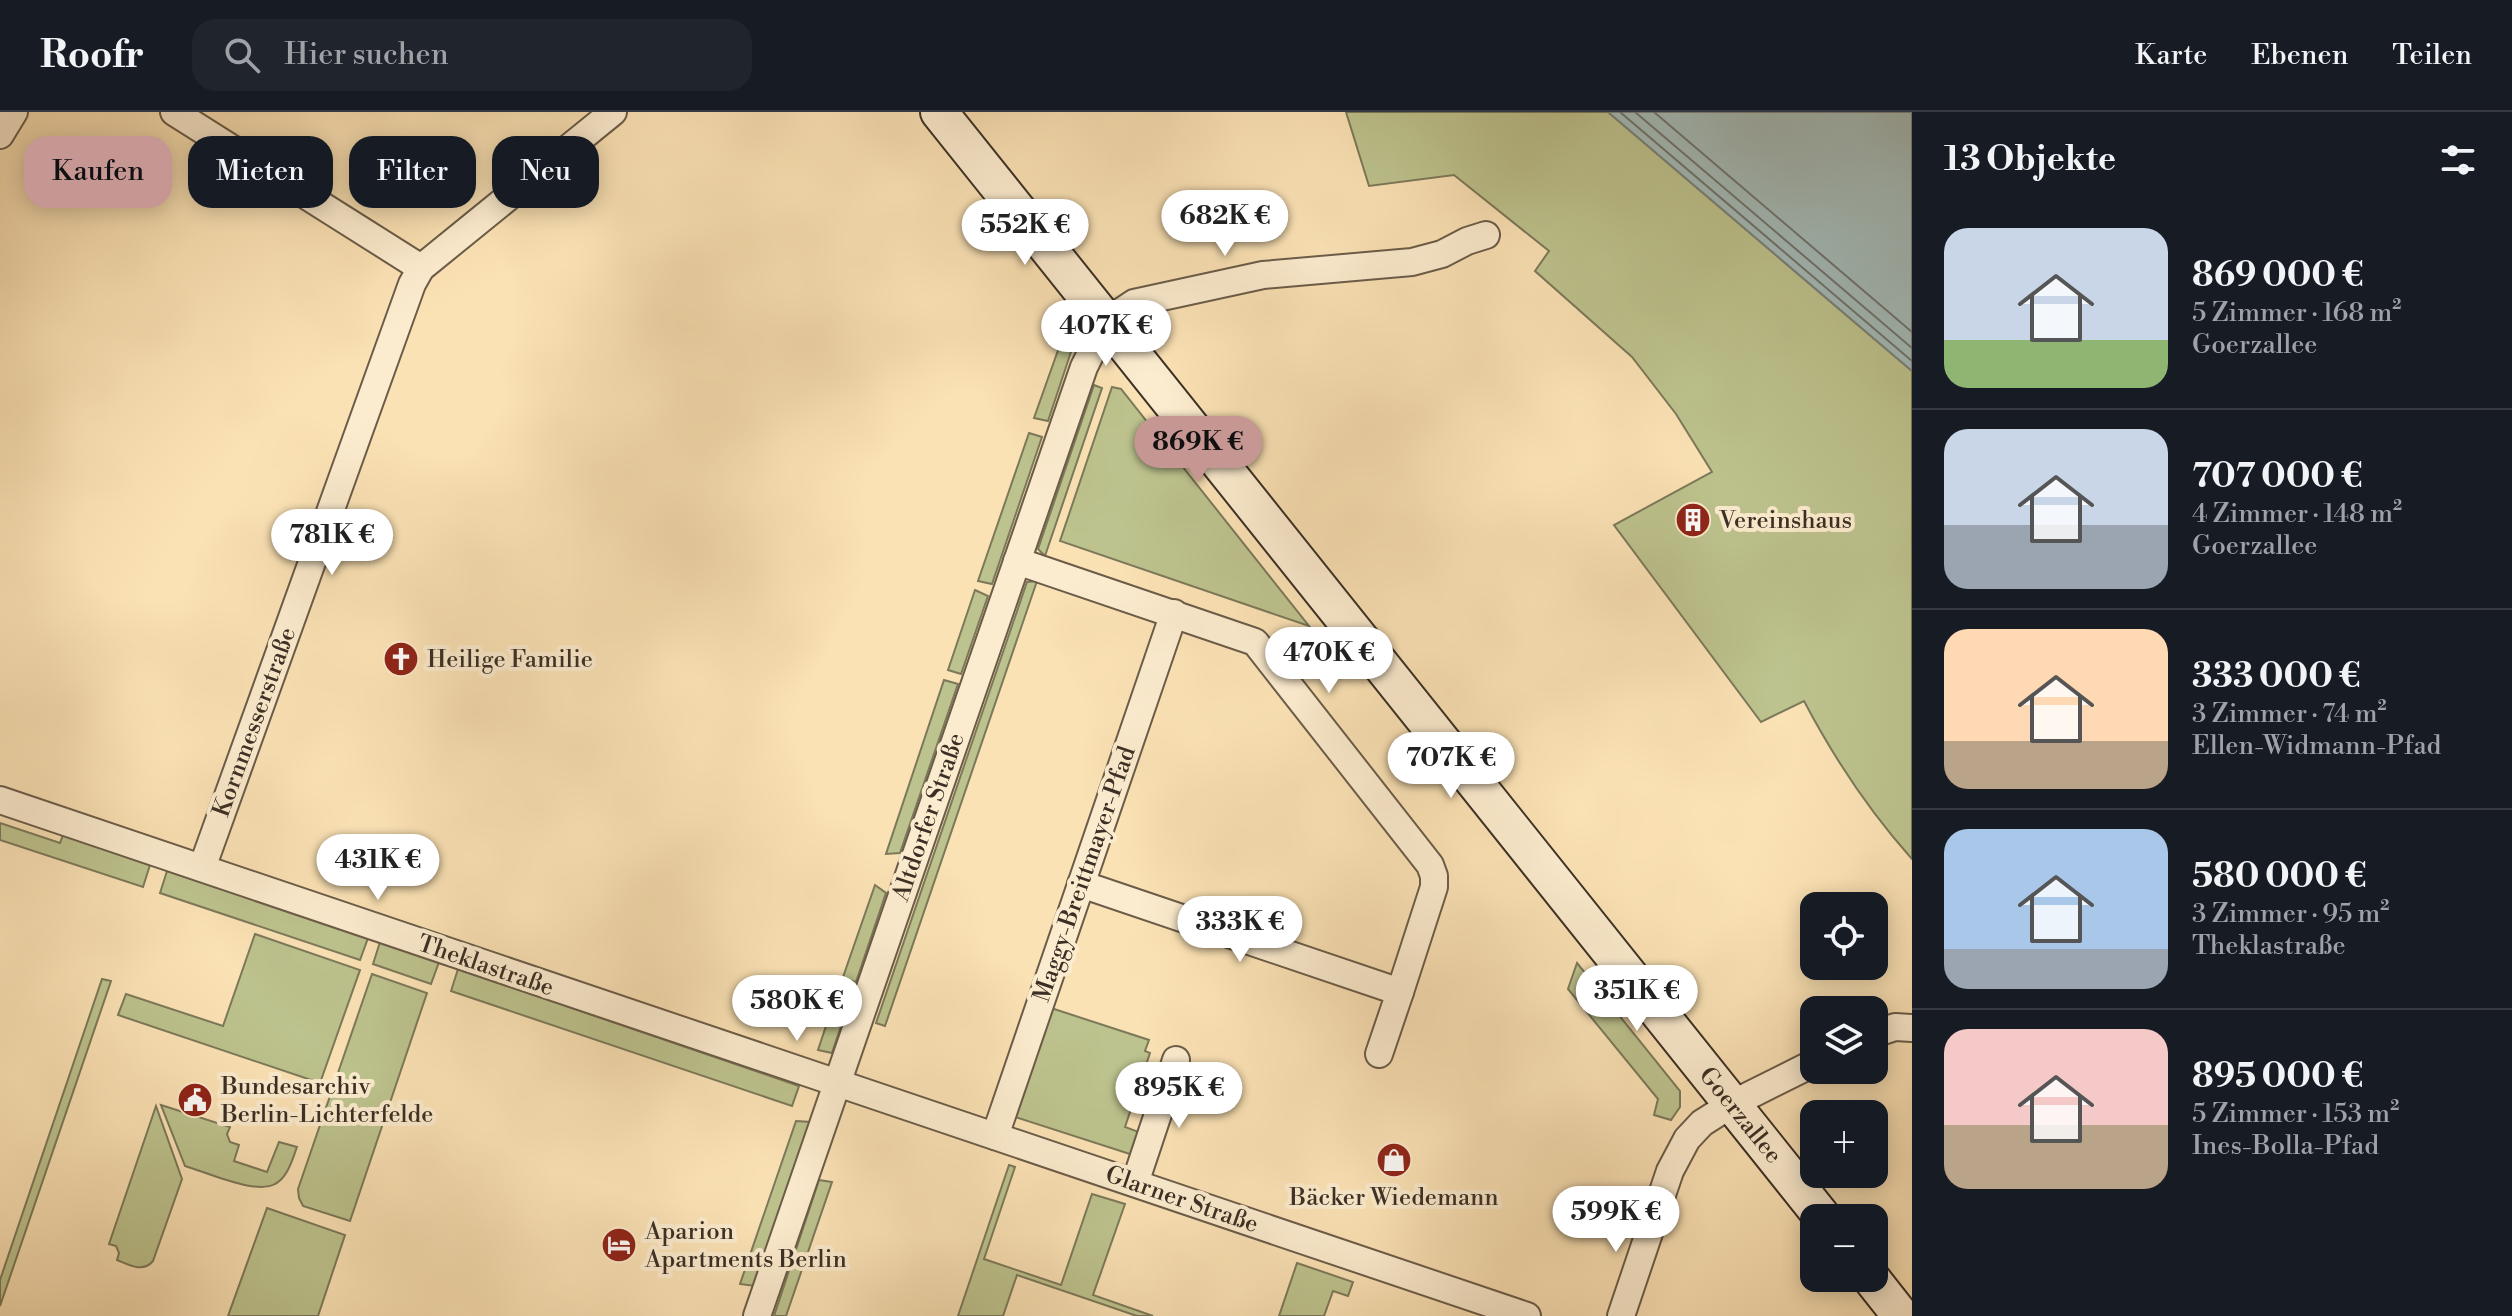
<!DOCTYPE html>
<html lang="de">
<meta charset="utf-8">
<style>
:root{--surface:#171b24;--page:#20242c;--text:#f1f3f6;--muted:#9ea1a6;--line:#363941;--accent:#c59692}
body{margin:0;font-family:"Libre Bodoni",serif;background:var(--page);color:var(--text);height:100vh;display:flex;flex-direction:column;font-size:30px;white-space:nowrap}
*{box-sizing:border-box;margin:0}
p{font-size:26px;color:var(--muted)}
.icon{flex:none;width:44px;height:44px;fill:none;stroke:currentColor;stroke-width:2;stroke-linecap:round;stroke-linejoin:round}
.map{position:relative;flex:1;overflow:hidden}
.drawer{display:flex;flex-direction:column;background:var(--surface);width:600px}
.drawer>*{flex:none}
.hud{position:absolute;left:24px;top:24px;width:760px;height:72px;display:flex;gap:16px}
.buttons{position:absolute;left:1800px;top:780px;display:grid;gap:16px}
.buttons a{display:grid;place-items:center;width:88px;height:88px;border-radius:16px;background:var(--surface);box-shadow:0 4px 20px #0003;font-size:40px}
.price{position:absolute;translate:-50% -68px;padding:0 18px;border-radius:28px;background:#fff;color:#222;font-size:26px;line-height:52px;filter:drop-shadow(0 2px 4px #0008)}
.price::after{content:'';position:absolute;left:50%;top:48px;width:24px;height:18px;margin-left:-12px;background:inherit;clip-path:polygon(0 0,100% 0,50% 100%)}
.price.on{background:var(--accent);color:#111}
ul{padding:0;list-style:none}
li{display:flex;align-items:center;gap:24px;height:200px;padding:0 32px}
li+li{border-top:2px solid var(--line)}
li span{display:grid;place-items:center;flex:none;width:224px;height:160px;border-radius:24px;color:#555}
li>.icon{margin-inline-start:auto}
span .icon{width:96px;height:96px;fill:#fffc;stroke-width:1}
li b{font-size:34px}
h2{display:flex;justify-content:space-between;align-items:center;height:96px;padding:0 32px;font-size:34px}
.chip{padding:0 28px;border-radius:24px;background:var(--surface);box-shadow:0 4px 20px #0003;font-size:28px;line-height:72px}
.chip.on{background:var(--accent);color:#111}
header{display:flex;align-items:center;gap:48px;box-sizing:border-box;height:112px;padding:0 40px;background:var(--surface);border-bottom:2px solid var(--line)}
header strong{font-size:38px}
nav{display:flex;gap:44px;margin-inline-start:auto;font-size:28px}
.search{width:560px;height:72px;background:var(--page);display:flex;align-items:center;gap:20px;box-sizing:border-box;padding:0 28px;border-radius:24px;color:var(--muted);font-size:30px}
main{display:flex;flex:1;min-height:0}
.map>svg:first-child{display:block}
.green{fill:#bdc38e;stroke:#7c795a;stroke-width:2}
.water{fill:#a3bbb9;stroke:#79837e;stroke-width:2}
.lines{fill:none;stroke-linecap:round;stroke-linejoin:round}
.shore{stroke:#6f756f;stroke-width:2}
.minor-casing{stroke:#6b5c49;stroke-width:30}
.secondary-casing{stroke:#3b2f25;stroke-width:40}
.minor{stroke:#fceccf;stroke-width:26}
.secondary{stroke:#fceccf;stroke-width:36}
.labels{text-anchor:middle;stroke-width:8;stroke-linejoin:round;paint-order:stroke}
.poi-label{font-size:24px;fill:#3b2f25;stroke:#fceccf;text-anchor:start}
.street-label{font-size:24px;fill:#3b2f25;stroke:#fceccf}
</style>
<header>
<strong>Roofr</strong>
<div class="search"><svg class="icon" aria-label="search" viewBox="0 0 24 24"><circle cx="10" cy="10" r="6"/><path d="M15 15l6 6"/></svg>Hier suchen</div>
<nav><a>Karte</a><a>Ebenen</a><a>Teilen</a></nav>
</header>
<main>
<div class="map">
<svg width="1912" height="1204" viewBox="0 0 1912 1204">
<rect width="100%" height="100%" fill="#fbe2b5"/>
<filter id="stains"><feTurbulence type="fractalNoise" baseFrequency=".0025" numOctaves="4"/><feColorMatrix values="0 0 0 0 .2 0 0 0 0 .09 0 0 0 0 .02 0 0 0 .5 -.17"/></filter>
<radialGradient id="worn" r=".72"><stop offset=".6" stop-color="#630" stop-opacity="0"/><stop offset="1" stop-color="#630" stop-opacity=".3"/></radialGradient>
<!-- green -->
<g class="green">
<path d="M1346,0H1608L1912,259V747C1869,699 1834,646 1804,589L1761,610L1614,413L1712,360L1676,302L1632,245L1535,159L1549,139L1454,63L1369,74Z"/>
<path d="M1062,227L1073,234L1048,309L1034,306Z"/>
<path d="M1094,273L1102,276L1045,444L1038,437Z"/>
<path d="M1112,275L1121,277L1309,514L1060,429Z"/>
<path d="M1029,321L1042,325L992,472L978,469Z"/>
<path d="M1037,469L885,914L876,911L1027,470Z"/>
<path d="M975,478L988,484L961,562L948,558Z"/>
<path d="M944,568L958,572L900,741L886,742Z"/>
<path d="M0,711L60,731L63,723L150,753L143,775L0,728Z"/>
<path d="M167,759L368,826L360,848L160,781Z"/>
<path d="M875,773L886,781L856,870L842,868Z"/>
<path d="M255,822L360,858L320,971L118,903L126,882L223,914Z"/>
<path d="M380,830L439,850L431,872L373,852Z"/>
<path d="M1577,851L1680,979V995L1671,1008L1654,1003L1658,987L1568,877Z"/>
<path d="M458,857L799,974L792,994L451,879Z"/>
<path d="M372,862L427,881L350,1109L303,1094L299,1086L298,1077Z"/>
<path d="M102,867L111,869L0,1194V1168Z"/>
<path d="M838,878L851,884L832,941L818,938Z"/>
<path d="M1048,895L1149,928L1145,939L1150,941L1125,1015L1144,1022L1136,1044L1012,1004Z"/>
<path d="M161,993L230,1015L227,1022L230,1030L239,1033L234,1049L267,1060L279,1030L297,1035C292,1048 288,1065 275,1072C256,1083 206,1060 185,1054Z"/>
<path d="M156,994L182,1067L153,1149C143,1161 129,1153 117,1148L119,1141L116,1134L109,1132Z"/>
<path d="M796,1009L811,1010L755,1174L740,1172Z"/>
<path d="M1009,1053L1015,1055L984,1147L1061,1173L1092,1082L1125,1092L1093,1183L1153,1204H1137L1017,1163L1003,1204H958Z"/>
<path d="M819,1068L832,1070L786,1204H774Z"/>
<path d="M267,1096L345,1123L318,1204H228Z"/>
<path d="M1297,1151L1353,1170L1348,1184L1333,1179L1324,1204H1279Z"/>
</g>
<!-- water -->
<path class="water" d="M1608,0H1912V259Z"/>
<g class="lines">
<!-- shore -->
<g class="shore">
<path d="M1620,0L1912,249"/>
<path d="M1635,0L1912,236"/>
<path d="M1654,0L1912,220"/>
</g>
<defs>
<g id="minor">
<path d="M174,0L421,156"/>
<path d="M0,23L14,0"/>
<path d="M1017,449L1255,530L1430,753L1434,764V775L1400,880"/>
<path d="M0,688L1527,1204"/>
<path d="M202,756L412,172L421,156L613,0"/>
<path d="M1081,772L1400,880L1379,942"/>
<path d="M1874,922L1895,915L1912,916"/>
<path d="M995,1024L1174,501"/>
<path d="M1135,1071L1176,948"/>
<path d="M757,1204L1084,255L1107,209L1134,191L1263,163L1412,150L1442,142L1467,129L1486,123"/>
<path d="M1621,1204L1670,1059L1687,1027L1702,1011L1732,992L1814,951"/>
</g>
<g id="secondary">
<path d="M939,0L1823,1106"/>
<path d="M1871,1166L1901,1204"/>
</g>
</defs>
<!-- minor casing -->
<use href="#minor" class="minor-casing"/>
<!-- secondary casing -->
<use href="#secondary" class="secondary-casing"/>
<!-- minor -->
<use href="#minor" class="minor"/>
<!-- secondary -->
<use href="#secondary" class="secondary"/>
</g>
<!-- icons -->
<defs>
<symbol id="building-disc" viewBox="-11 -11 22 22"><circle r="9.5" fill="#8f2418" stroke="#fceccf"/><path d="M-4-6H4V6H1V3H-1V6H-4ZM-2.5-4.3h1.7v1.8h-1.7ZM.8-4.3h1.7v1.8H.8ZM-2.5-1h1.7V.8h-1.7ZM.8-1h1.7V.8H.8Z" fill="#fff"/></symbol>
<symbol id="church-disc" viewBox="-11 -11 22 22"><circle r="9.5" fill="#8f2418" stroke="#fceccf"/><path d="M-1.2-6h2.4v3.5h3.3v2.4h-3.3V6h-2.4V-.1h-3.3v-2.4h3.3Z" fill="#fff"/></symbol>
<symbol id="civic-disc" viewBox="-11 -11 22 22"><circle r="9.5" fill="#8f2418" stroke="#fceccf"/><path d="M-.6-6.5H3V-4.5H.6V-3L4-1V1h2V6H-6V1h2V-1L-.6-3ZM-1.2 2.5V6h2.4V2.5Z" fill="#fff"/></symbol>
<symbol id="shop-disc" viewBox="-11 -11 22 22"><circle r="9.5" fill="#8f2418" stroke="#fceccf"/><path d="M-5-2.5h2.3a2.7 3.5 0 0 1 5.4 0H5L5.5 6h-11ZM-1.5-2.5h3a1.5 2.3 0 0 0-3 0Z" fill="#fff"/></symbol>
<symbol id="hotel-disc" viewBox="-11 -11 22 22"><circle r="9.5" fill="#8f2418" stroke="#fceccf"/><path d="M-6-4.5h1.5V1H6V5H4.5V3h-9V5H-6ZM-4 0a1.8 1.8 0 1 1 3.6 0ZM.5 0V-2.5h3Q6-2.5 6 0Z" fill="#fff"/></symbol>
</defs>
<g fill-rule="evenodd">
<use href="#building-disc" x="1673" y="388" width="40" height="40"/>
<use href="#church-disc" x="381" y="527" width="40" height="40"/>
<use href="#civic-disc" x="175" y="968" width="40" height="40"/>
<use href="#shop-disc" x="1374" y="1028" width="40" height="40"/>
<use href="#hotel-disc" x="599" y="1113" width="40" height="40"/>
</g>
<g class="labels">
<!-- poi labels -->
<g class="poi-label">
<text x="1719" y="416">Vereinshaus</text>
<text x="427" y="555">Heilige Familie</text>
<text x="221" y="982">Bundesarchiv<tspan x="221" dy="28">Berlin-Lichterfelde</tspan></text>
<text x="1394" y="1093" text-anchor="middle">Bäcker Wiedemann</text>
<text x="645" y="1127">Aparion<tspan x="645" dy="28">Apartments Berlin</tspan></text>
</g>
<!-- street labels -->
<g class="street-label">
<text transform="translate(254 610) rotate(-70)" y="8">Kornmesserstraße</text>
<text transform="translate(928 705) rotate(-71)" y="8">Altdorfer Straße</text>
<text transform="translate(1084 762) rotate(-71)" y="8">Maggy-Breittmayer-Pfad</text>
<text transform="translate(486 853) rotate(19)" y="8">Theklastraße</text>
<text transform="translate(1741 1003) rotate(51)" y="8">Goerzallee</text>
<text transform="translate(1182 1087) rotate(19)" y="8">Glarner Straße</text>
</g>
</g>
<rect width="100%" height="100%" filter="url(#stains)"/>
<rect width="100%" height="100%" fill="url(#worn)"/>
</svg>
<div class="buttons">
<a><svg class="icon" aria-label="locate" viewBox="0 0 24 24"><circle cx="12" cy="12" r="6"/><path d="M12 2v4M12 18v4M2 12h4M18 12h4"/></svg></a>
<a><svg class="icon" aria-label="layers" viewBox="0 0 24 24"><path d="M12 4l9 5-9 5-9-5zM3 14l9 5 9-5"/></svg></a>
<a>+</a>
<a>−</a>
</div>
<b class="price" style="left:1225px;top:146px">682K €</b>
<b class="price" style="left:1025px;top:155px">552K €</b>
<b class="price" style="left:1106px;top:256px">407K €</b>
<b class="price on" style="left:1198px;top:372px">869K €</b>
<b class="price" style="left:332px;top:465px">781K €</b>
<b class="price" style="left:1329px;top:583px">470K €</b>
<b class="price" style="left:1451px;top:688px">707K €</b>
<b class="price" style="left:378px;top:790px">431K €</b>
<b class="price" style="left:1240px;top:852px">333K €</b>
<b class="price" style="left:1637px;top:921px">351K €</b>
<b class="price" style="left:797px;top:931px">580K €</b>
<b class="price" style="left:1179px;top:1018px">895K €</b>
<b class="price" style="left:1616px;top:1142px">599K €</b>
<div class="hud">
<a class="chip on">Kaufen</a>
<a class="chip">Mieten</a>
<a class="chip">Filter</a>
<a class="chip">Neu</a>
</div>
</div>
<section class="drawer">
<h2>13 Objekte<svg class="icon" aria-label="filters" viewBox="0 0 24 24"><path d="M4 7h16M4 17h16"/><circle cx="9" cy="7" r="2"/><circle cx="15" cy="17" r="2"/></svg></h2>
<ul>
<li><span style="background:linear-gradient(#c9d6e8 70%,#8fb573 0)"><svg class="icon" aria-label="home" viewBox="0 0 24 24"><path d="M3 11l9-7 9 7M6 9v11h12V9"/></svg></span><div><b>869 000 €</b><p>5 Zimmer · 168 m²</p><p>Goerzallee</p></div></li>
<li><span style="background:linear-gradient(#c9d6e8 60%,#9aa5b1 0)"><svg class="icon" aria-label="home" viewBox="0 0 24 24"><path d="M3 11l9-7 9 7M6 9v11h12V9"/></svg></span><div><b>707 000 €</b><p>4 Zimmer · 148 m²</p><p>Goerzallee</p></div></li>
<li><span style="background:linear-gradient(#ffd9b3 70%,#b9a48a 0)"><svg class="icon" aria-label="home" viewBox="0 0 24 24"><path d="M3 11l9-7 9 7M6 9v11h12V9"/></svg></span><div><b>333 000 €</b><p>3 Zimmer · 74 m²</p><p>Ellen-Widmann-Pfad</p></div></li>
<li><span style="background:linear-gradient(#a9c7e8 75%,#9aa5b1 0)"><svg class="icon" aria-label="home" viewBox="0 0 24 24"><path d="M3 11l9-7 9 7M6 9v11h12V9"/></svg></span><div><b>580 000 €</b><p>3 Zimmer · 95 m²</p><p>Theklastraße</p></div></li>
<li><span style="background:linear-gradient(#f6c9c9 60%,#b9a48a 0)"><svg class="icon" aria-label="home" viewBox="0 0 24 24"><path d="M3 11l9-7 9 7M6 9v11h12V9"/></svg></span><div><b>895 000 €</b><p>5 Zimmer · 153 m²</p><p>Ines-Bolla-Pfad</p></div></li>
</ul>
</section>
</main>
